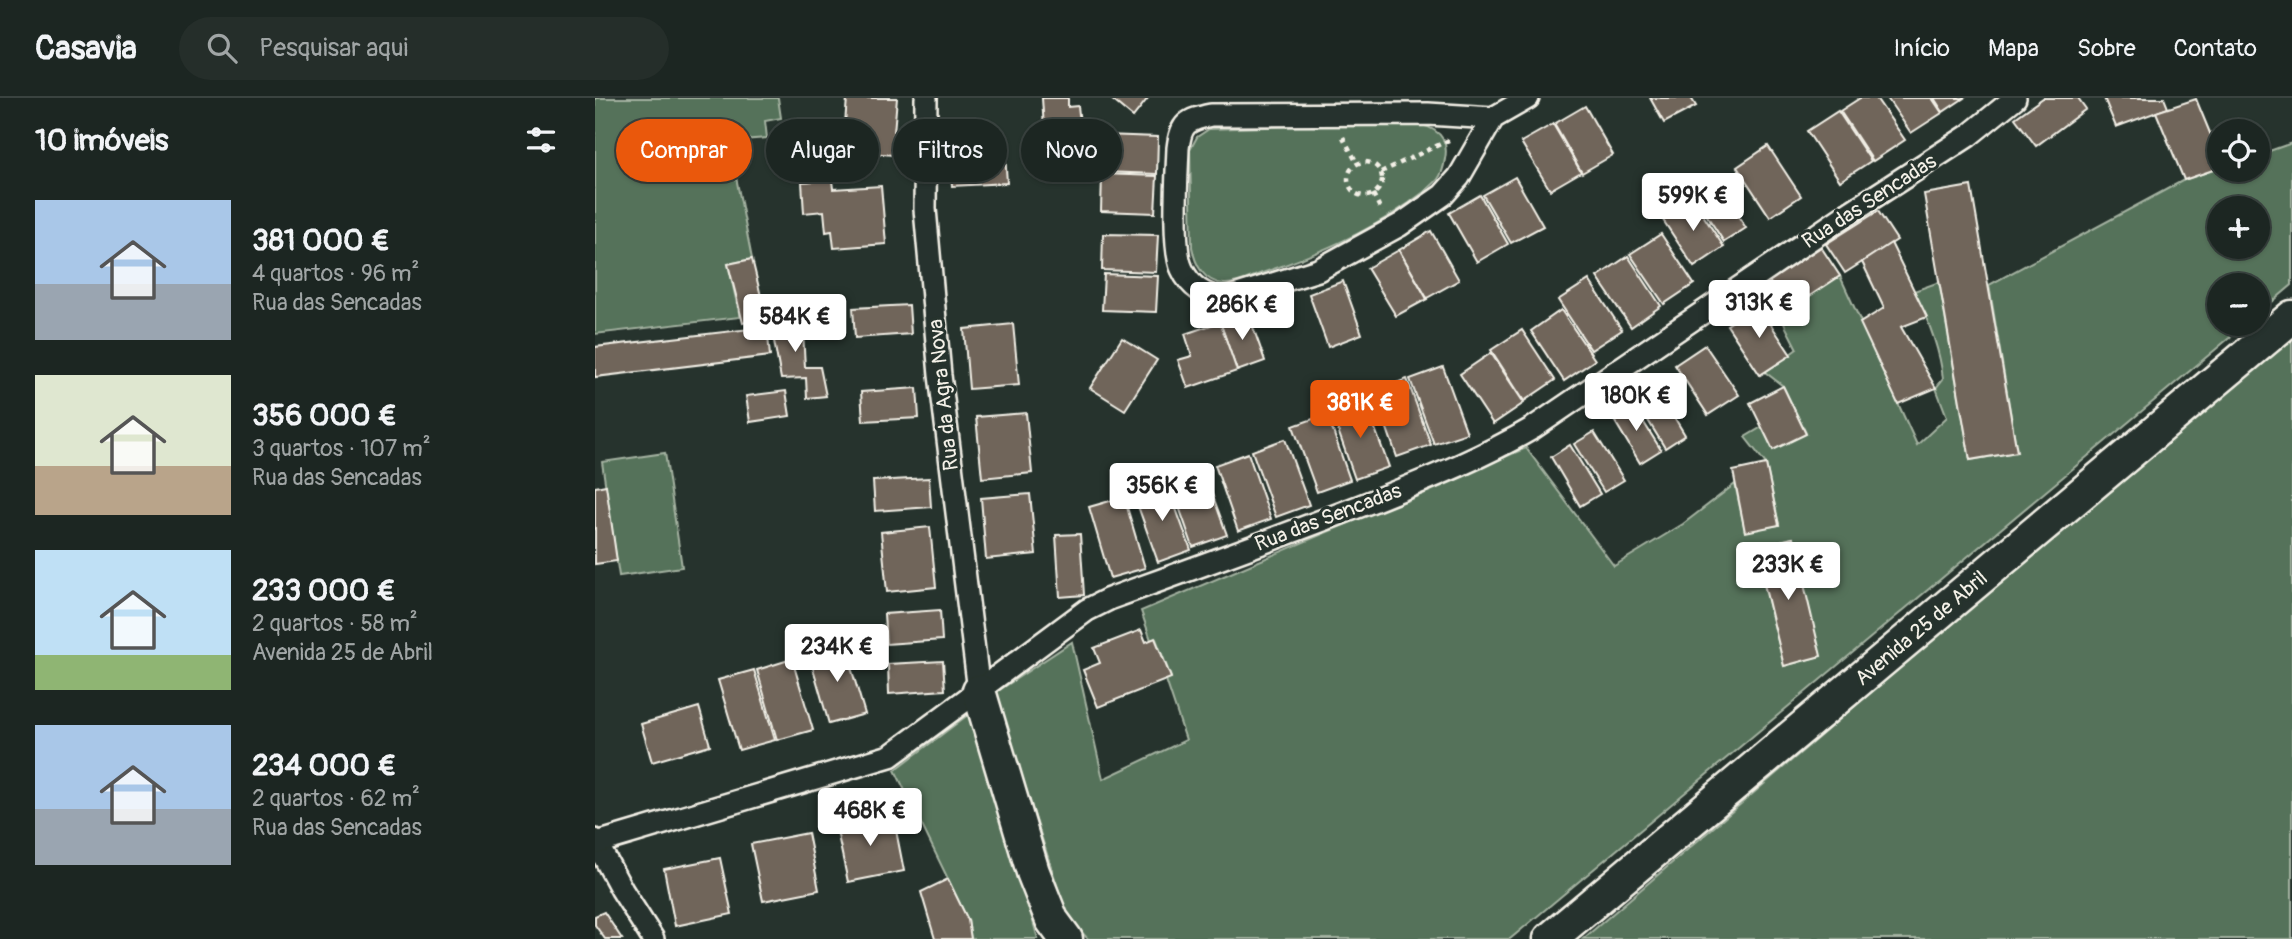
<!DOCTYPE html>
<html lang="pt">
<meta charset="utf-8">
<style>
:root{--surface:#1c2622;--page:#252e2a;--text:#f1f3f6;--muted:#a0a5a5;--line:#3a4340;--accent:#ea580c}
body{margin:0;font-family:Pangolin,sans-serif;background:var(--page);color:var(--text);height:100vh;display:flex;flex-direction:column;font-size:26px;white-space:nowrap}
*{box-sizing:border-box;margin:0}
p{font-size:23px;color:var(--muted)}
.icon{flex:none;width:38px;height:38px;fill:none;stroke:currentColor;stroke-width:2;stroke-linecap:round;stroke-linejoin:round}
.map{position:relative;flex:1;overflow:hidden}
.sheet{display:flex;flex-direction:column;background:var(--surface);width:595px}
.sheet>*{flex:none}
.top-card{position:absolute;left:21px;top:21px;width:665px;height:63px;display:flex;gap:14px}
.buttons{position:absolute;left:1612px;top:21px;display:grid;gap:14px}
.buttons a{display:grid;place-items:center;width:63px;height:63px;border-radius:50%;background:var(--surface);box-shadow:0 2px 5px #0004,0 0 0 2px var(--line);font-size:35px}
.price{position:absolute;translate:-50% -60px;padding:0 16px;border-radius:7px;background:#fff;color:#222;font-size:23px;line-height:46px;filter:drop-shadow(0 2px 4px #0008)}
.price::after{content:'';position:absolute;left:50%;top:42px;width:21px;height:16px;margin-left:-10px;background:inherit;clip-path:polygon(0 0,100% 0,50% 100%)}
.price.selected{background:var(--accent);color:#fff}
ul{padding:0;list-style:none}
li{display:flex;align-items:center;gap:21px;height:175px;padding:0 35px}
li span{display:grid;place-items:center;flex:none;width:196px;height:140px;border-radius:0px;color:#555}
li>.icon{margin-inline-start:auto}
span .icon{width:84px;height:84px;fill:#fffc;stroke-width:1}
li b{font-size:30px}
h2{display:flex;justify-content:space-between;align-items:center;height:84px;padding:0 35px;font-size:30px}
.tag{padding:0 24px;border-radius:32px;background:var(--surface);box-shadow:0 2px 5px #0004,0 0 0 2px var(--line);font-size:24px;line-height:63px}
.tag.selected{background:var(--accent);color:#fff}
header{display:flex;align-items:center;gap:42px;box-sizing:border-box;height:98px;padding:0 35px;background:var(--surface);border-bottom:2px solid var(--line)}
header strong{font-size:33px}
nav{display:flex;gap:38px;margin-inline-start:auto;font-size:24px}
.search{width:490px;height:63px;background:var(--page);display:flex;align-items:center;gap:18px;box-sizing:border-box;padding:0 24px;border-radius:38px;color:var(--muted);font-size:26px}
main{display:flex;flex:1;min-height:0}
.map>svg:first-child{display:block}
.green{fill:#55725a;stroke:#a4b2a1;stroke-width:2;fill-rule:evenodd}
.building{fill:#70655a;stroke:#f4f1e8;stroke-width:2}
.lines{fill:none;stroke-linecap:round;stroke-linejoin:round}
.street-casing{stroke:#f4f1e8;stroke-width:26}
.primary-casing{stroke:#f4f1e8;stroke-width:37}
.path{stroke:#f4f1e8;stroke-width:4.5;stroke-dasharray:5 5;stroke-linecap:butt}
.street{stroke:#26332d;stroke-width:21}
.primary{stroke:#26332d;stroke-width:32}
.labels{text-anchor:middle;stroke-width:6;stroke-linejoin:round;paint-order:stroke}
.street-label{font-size:21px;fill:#f4f1e8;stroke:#26332d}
</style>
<header>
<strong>Casavia</strong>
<div class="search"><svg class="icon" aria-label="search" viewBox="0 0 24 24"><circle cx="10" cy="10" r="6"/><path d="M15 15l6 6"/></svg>Pesquisar aqui</div>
<nav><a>Início</a><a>Mapa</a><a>Sobre</a><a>Contato</a></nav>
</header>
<main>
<section class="sheet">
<h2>10 imóveis<svg class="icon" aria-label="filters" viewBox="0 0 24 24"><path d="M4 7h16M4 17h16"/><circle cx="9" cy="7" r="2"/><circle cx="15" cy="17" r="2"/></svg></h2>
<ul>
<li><span style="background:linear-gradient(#a9c7e8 60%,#9aa5b1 0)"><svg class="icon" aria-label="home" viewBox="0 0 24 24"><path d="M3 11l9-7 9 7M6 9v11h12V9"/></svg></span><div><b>381 000 €</b><p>4 quartos · 96 m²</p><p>Rua das Sencadas</p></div></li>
<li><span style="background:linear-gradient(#dfe7d0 65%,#b9a48a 0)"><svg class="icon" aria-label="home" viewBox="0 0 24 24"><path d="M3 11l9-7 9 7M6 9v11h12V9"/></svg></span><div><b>356 000 €</b><p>3 quartos · 107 m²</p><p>Rua das Sencadas</p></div></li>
<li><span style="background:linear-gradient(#bfe0f5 75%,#8fb573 0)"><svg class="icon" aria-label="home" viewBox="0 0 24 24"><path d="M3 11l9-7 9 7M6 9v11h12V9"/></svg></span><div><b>233 000 €</b><p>2 quartos · 58 m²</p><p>Avenida 25 de Abril</p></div></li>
<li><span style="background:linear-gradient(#a9c7e8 60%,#9aa5b1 0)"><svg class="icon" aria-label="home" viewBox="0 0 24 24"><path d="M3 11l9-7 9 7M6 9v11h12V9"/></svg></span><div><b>234 000 €</b><p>2 quartos · 62 m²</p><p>Rua das Sencadas</p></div></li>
</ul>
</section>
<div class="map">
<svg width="1697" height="841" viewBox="0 0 1697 841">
<rect width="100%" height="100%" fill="#26332d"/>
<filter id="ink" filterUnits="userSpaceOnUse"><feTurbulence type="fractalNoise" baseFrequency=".0143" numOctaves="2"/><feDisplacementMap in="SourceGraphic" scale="14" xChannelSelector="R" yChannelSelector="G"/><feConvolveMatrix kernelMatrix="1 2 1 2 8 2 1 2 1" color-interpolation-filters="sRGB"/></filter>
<g filter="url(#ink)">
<!-- green -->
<g class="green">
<path d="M0,0H183L186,20L170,23L172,40L134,43L157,161L133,166L145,219L0,236Z"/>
<path d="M806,24C829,25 856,32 850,61C849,68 847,76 843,81C836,90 823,98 814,105C769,136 722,156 670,174C658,178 642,187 629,186C609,184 600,167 597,149L595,52L602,39L614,31Z"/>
<path d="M1697,45V187L1663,216L1662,187H1624V226H1651L915,841H493L472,818L400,595L477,544L508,681L591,642L571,582L576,579L561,541L556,542L546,513L931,350L1019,468L1088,426L1140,386L1150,433L1184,427L1171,366L1150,339L1167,329L1178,352L1211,335L1188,288L1170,274L1202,251L1172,192L1177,188L1193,212L1245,178L1322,347L1352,319L1341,290L1348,281C1345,250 1333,221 1319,193L1344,184L1375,362L1422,354L1394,187L1589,82L1624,70V72H1662L1663,57ZM1624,110H1662V149H1624ZM1197,440L1225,558L1189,568L1160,449Z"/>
<path d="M1697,234V841H988Z"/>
<path d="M70,355L87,469L24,478L7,364Z"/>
<path d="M378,613L443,841H376L373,822L300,672Z"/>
</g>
<!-- building -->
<g class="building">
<path d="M252,0H302L297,57L248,52Z"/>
<path d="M447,0H473V9L483,8L485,25L449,30Z"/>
<path d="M515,0H553L538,19Z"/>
<path d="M1055,0H1096L1101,8L1069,25Z"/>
<path d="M1265,0H1281L1310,42L1278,63L1245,13Z"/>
<path d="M1292,0H1337L1347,15L1316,35Z"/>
<path d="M1339,0H1369L1348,14Z"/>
<path d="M1448,0H1483L1491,11L1441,48L1420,20Z"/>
<path d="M1509,0H1569L1573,10L1521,29Z"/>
<path d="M1601,1L1624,57V70L1589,82L1561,14Z"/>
<path d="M990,8L1018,57L987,75L959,26Z"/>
<path d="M1243,13L1276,63L1245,83L1212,33Z"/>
<path d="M958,26L986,74L955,92L926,44Z"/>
<path d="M509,37L563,39L562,76L508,74Z"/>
<path d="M1173,48L1206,98L1175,119L1142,69Z"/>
<path d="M410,55L412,85L357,88L355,59Z"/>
<path d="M507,76L562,78L560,115L506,113Z"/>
<path d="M920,79L948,128L916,145L888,97Z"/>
<path d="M237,82L238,91L286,88L291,146L239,150L237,133L231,134L229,113L209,115L207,84Z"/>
<path d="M1376,88L1422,354L1375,362L1329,96Z"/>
<path d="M885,97L913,146L882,164L854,115Z"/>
<path d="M1130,98L1151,130L1129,144L1109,113Z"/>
<path d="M1098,102L1129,149L1099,169L1068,122Z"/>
<path d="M1283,113L1302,142L1250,175L1231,146Z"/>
<path d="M836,133L864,182L832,200L804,152Z"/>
<path d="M508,136L563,137L561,174L507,172Z"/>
<path d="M1066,136L1099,186L1069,206L1035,156Z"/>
<path d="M1296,145L1332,219L1306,229L1341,290L1303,306L1265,225L1289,210L1267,164Z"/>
<path d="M1226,149L1245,178L1193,212L1174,183Z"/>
<path d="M804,152L832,201L801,218L772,170Z"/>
<path d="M1033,158L1066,208L1036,229L1002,179Z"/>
<path d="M157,161L171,219L148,225L133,166Z"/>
<path d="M509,176L563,178L561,214L507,212Z"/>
<path d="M994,182L1027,232L996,252L963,202Z"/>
<path d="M748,183L767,236L733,249L714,196Z"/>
<path d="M314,207L316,236L260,240L258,210Z"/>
<path d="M1163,207L1196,257L1165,277L1132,227Z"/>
<path d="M966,212L1000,262L969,283L936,233Z"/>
<path d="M653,215L670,263L642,273L625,224Z"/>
<path d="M207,216L210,269H225L231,298L212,300L211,280L186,281L175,221Z"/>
<path d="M625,224L642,273L593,290L583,262L597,258L590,236Z"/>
<path d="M418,226L424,287L374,291L369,231Z"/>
<path d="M172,229L175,258L0,279V249Z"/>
<path d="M927,232L960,282L929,303L896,252Z"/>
<path d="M527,240L562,262L530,312L495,290Z"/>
<path d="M1110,247L1144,297L1113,317L1080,267Z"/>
<path d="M896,255L929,305L898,326L865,276Z"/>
<path d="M848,269L872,335L839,346L815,281Z"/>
<path d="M812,281L836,347L802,359L779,293Z"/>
<path d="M1188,288L1211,336L1178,352L1155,305Z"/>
<path d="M1061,289L1090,337L1070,350L1040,301Z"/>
<path d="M322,290L324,320L268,323L266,294Z"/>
<path d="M191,293L195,318L155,324L151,298Z"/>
<path d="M770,303L794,369L760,381L737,315Z"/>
<path d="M1036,304L1066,352L1045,365L1016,317Z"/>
<path d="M431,315L437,375L387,380L381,319Z"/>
<path d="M732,316L755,382L722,394L698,328Z"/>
<path d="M999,334L1029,382L1009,394L979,346Z"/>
<path d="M690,341L714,407L681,419L657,353Z"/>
<path d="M975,347L1005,396L985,408L956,359Z"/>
<path d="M653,355L676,421L643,433L620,367Z"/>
<path d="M1171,366L1184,427L1150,434L1138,373Z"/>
<path d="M608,371L632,437L598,449L575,383Z"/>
<path d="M334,380L336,409L280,413L278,383Z"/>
<path d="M572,386L596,452L563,464L539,397Z"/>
<path d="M11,387L22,463L0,466V389Z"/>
<path d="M435,396L441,456L391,461L386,400Z"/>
<path d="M529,399L550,470L515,480L494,409Z"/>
<path d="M335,429L341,489L292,494L286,434Z"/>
<path d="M485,436L489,497L465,499L461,437Z"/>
<path d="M1198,440L1226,558L1189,568L1160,449Z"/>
<path d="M345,512L347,542L291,546L289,516Z"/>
<path d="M546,532L551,544L560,540L576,580L503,609L488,572L505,565L499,550Z"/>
<path d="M249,546L270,616L234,626L214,556Z"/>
<path d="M197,561L218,632L182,642L162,572Z"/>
<path d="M348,563L350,592L294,596L293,566Z"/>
<path d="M159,572L180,642L144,652L123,582Z"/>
<path d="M104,609L115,647L57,664L46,626Z"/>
<path d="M298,717L309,773L253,784L241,728Z"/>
<path d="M213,735L224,792L168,803L156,746Z"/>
<path d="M125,760L137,816L80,828L69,771Z"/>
<path d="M353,781L373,822L376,841H340L326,794Z"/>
<path d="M9,814L27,841H10L0,827V818Z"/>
</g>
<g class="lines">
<defs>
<g id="street">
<path d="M331,0L330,111L345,277L384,593"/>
<path d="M898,20L864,79L848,97L805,127L723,172L630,201C611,199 595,189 587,171C577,151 582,76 583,50C586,25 592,22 616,17L833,16L898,20L933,0"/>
<path d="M0,742L27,792L58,841"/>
<path d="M2,745L295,658L492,512L514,501C602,469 691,437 778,403C833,381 887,360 938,330L1248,119L1373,38L1420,0"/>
</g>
<g id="primary">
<path d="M384,593L438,774L457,822L471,841"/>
<path d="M955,841L1697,219"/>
</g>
</defs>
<!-- street casing -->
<use href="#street" class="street-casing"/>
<!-- primary casing -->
<use href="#primary" class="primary-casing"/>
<!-- path -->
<g class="path">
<path d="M748,39L762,65"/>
<circle cx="770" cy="81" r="17"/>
<path d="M786,74L854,42"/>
<path d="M778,96L787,114"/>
</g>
<!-- street -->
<use href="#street" class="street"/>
<!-- primary -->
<use href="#primary" class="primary"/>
</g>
</g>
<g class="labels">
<!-- street labels -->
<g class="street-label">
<text transform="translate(1274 103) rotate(-33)" y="7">Rua das Sencadas</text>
<text transform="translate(348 297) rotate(-96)" y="7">Rua da Agra Nova</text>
<text transform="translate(733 419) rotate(-21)" y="7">Rua das Sencadas</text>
<text transform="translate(1326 530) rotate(-40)" y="7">Avenida 25 de Abril</text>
</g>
</g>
</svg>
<div class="buttons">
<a><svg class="icon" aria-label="locate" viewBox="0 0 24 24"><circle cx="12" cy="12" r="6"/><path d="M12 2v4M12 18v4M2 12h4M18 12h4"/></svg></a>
<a>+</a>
<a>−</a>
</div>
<b class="price" style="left:1098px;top:135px">599K €</b>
<b class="price" style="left:1164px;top:242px">313K €</b>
<b class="price" style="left:647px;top:244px">286K €</b>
<b class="price" style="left:200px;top:256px">584K €</b>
<b class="price" style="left:1041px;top:335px">180K €</b>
<b class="price selected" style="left:765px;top:342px">381K €</b>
<b class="price" style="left:567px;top:425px">356K €</b>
<b class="price" style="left:1193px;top:504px">233K €</b>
<b class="price" style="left:242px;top:586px">234K €</b>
<b class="price" style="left:275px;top:750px">468K €</b>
<div class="top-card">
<a class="tag selected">Comprar</a>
<a class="tag">Alugar</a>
<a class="tag">Filtros</a>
<a class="tag">Novo</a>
</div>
</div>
</main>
